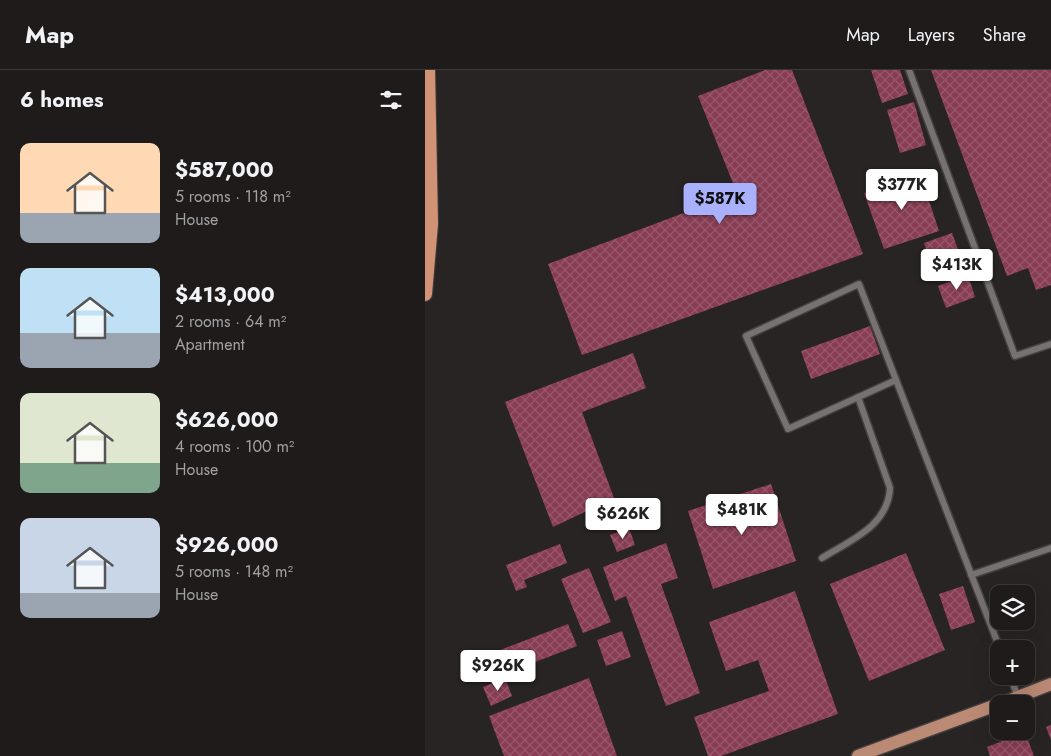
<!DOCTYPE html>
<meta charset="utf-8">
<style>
:root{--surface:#1f1b1b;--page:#272424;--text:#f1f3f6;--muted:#a1a1a3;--line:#3c393a;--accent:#a9b0fc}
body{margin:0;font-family:Jost,sans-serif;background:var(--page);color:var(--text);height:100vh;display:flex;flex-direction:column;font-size:19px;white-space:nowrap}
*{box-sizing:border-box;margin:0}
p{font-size:16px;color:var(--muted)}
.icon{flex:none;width:28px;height:28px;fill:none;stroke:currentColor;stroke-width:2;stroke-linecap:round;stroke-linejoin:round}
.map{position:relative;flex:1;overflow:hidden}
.side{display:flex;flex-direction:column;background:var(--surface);width:425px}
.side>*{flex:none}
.fabs{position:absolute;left:565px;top:515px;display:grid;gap:10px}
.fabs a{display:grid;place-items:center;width:45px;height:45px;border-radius:10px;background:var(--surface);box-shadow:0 5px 20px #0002,0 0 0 1px var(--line);font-size:25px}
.price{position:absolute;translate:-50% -42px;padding:0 11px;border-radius:5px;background:#fff;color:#222;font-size:16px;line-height:32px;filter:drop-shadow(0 1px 2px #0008)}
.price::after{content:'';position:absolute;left:50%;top:30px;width:15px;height:11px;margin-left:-8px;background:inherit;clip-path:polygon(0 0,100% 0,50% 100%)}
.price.on{background:var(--accent);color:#111}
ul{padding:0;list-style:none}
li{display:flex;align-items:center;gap:15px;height:125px;padding:0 20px}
li span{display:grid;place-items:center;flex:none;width:140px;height:100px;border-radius:10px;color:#555}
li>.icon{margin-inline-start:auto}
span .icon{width:60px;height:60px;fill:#fffc;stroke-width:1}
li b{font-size:21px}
h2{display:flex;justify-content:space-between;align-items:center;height:60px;padding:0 20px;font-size:21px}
header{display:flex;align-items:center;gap:30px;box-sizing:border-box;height:70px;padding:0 25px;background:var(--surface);border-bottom:1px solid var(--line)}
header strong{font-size:24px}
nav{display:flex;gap:28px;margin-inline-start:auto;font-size:18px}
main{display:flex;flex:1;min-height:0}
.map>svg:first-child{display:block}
.building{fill:url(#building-cross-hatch)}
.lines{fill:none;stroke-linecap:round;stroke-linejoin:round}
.service-casing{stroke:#454040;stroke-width:9}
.primary-casing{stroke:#454040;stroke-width:15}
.trunk-casing{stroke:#454040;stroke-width:16}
.service{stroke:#777170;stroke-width:6}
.primary{stroke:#bb8a74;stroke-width:12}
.trunk{stroke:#d29275;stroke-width:14}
</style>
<header>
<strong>Map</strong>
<nav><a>Map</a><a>Layers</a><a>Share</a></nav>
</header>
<main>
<section class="side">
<h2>6 homes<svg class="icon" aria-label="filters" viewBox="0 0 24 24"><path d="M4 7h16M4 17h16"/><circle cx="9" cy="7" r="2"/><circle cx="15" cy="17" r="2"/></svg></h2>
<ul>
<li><span style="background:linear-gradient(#ffd9b3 70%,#9aa5b1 0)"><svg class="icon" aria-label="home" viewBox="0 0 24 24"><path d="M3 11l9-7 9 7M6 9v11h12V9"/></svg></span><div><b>$587,000</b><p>5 rooms · 118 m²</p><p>House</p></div></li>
<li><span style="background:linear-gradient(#bfe0f5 65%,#9aa5b1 0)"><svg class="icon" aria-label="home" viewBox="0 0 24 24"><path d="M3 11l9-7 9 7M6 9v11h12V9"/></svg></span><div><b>$413,000</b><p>2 rooms · 64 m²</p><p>Apartment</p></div></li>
<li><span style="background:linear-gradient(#dfe7d0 70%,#7fa58c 0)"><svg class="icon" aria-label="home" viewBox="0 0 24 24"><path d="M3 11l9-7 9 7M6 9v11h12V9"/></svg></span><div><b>$626,000</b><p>4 rooms · 100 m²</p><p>House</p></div></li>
<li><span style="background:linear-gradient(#c9d6e8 75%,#9aa5b1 0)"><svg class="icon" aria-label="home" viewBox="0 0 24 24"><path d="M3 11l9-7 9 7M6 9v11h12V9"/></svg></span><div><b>$926,000</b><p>5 rooms · 148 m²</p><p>House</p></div></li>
</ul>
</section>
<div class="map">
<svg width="626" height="686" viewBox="0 0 626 686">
<defs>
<pattern id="building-cross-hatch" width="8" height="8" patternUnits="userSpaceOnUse" patternTransform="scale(1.25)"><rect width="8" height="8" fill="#883d53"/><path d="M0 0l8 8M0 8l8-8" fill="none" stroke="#98586b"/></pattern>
</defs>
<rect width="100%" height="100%" fill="#292424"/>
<!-- building -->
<g class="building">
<path d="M340,0H367L438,184L157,285L123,194L312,123L273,26Z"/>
<path d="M446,0H475L483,24L457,33Z"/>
<path d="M506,0H626V215L611,220L603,198L582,206Z"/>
<path d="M489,32L501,75L475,83L462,40Z"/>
<path d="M495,103L514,161L459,179L439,123Z"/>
<path d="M527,163L538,193L509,203L499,173Z"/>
<path d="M543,205L550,227L521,238L513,216Z"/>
<path d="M445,256L455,284L386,309L376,281Z"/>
<path d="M208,283L221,318L157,342L189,428L128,457L80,332Z"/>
<path d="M346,414L371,491L288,519L263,441Z"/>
<path d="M204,458L210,475L192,482L185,465Z"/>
<path d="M241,473L253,508L236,514L275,623L241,636L201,526L190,531L178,497Z"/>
<path d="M135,474L142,493L99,510L102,517L91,521L81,495Z"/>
<path d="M481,483L520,580L444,611L405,514Z"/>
<path d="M164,498L186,552L158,563L136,509Z"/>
<path d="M538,516L550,552L526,560L514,524Z"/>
<path d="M370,521L413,644L296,686H283L269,647L344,621L333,590L301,601L284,552Z"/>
<path d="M143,554L152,576L79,604L70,582Z"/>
<path d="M197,561L206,587L181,596L172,570Z"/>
<path d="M80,608L87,626L66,636L58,617Z"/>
<path d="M164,608L192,686H79L64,646Z"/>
<path d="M626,655V670L621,657Z"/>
<path d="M600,662L609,686H565L562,677Z"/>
</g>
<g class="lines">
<defs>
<g id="service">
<path d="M484,0L590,286L626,274"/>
<path d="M471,310L363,359L321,266L434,214L575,579"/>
<path d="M397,488C426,470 463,456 465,418L433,327"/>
<path d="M546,505L626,478"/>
<path d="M585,606L593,627"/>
</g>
<g id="primary">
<path d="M575,634L626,614"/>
<path d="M433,686L574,634"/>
</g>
<path id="trunk" d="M0,224L6,154L3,0"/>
</defs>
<!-- service casing -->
<use href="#service" class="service-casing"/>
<!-- primary casing -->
<use href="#primary" class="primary-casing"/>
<!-- trunk casing -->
<use href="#trunk" class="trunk-casing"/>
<!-- service -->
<use href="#service" class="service"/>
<!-- primary -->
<use href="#primary" class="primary"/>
<!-- trunk -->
<use href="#trunk" class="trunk"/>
</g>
</svg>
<div class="fabs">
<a><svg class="icon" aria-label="layers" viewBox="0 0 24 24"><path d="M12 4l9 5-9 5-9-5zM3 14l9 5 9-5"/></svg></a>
<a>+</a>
<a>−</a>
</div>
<b class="price" style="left:477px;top:141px">$377K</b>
<b class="price on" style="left:295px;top:155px">$587K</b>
<b class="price" style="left:532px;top:221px">$413K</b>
<b class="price" style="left:317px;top:466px">$481K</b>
<b class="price" style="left:198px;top:470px">$626K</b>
<b class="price" style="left:73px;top:622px">$926K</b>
</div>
</main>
